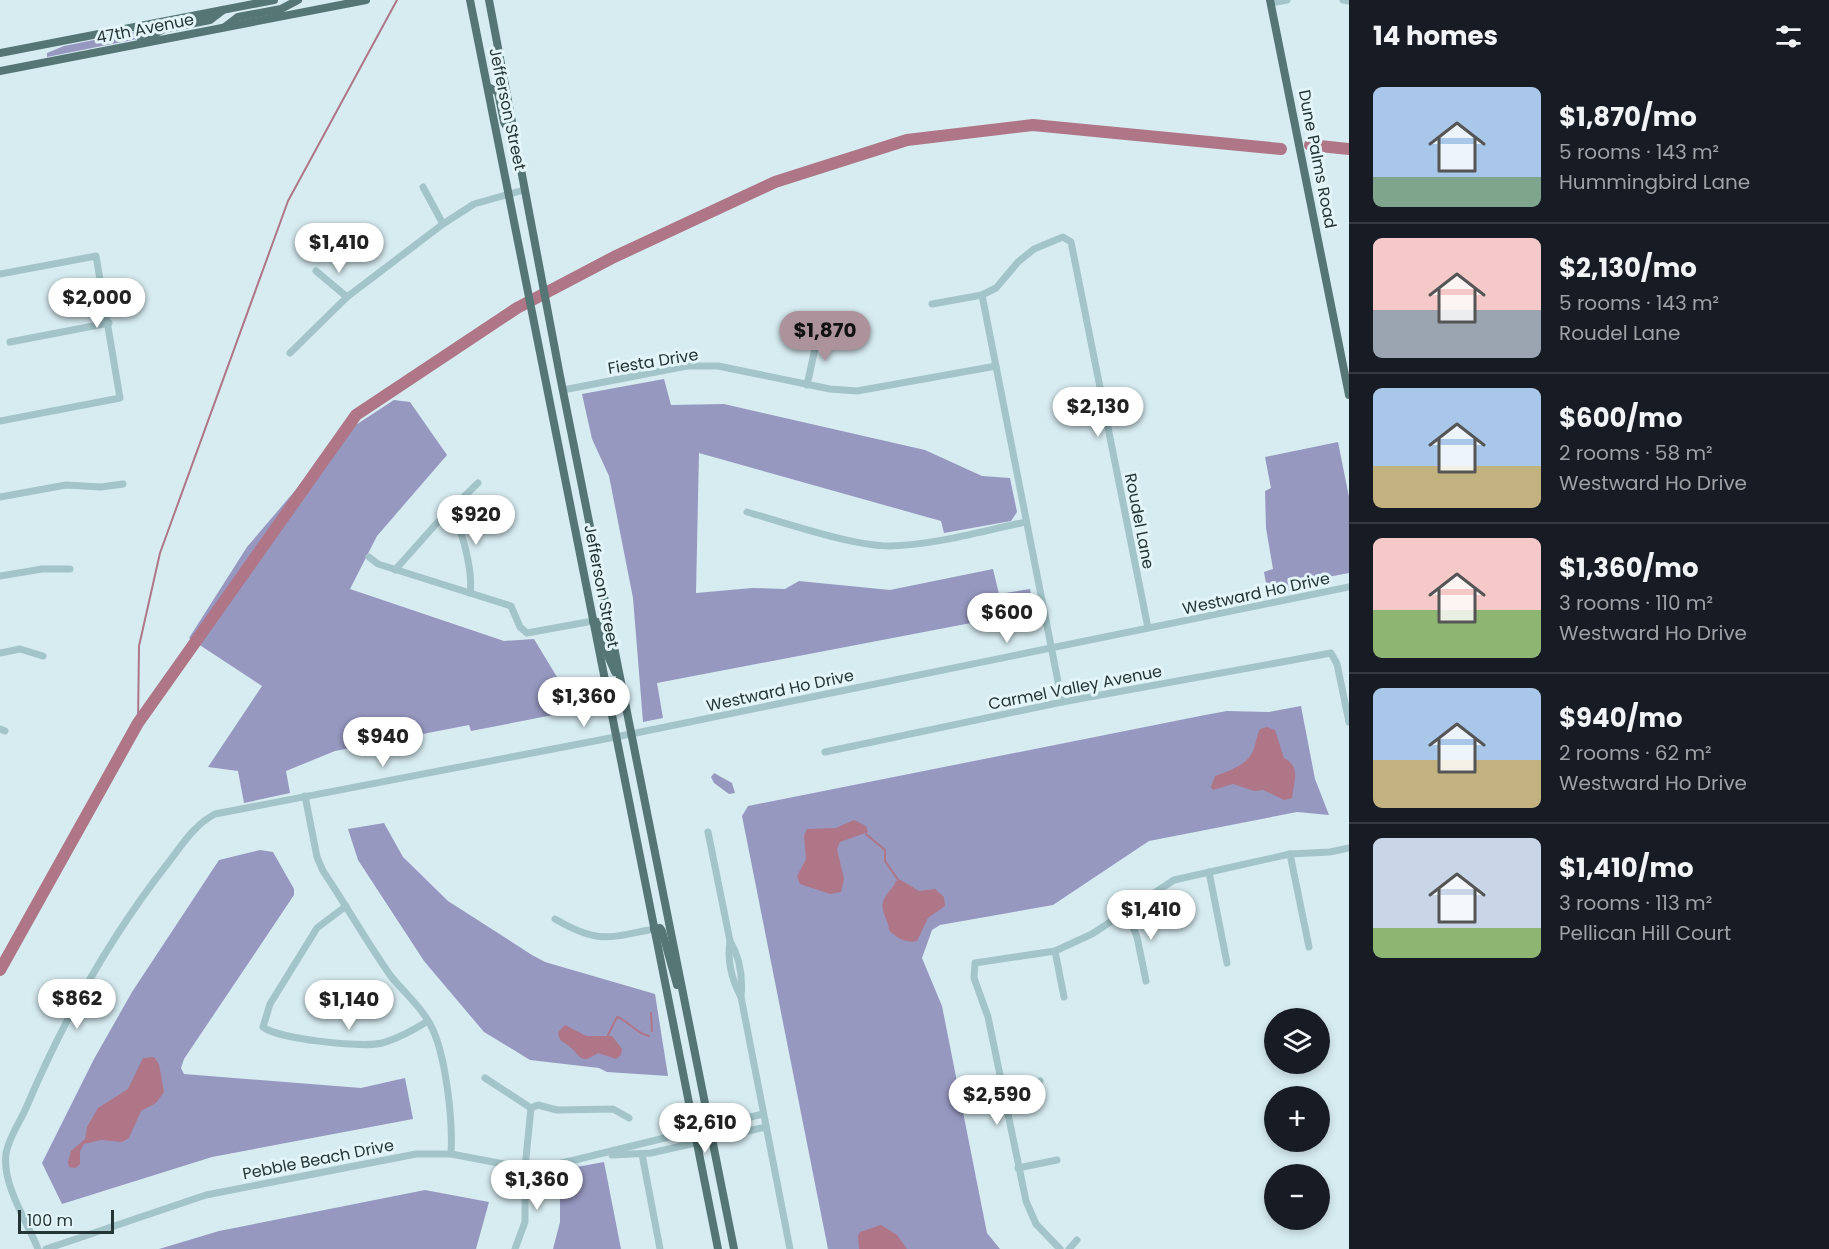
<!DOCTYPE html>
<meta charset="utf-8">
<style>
:root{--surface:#171b24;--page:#20242c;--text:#f1f3f6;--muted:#9ea1a6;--line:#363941;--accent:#ab929b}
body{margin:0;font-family:Poppins,sans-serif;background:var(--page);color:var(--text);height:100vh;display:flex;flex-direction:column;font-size:22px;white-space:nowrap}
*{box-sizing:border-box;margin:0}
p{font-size:20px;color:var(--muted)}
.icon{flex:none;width:33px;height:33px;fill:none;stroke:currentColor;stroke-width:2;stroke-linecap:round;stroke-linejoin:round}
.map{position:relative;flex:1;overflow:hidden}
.panel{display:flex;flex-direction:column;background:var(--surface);width:480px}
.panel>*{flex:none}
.controls{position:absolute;left:1264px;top:1008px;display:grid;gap:12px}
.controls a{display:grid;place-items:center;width:66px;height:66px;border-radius:50%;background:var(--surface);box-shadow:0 3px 9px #0003;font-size:30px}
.scale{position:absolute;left:18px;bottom:15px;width:96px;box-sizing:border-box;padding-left:6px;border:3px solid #253434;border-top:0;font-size:16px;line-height:21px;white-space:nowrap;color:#253434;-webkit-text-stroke:4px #e3f5f9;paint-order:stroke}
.price{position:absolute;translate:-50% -51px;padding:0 14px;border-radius:21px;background:#fff;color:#222;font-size:20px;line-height:39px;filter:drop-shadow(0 2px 3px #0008)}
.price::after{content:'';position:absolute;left:50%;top:36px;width:18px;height:14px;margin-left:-9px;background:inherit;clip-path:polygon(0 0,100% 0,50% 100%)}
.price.active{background:var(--accent);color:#111}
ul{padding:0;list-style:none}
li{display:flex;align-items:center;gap:18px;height:150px;padding:0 24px}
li+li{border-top:2px solid var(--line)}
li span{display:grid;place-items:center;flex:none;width:168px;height:120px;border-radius:9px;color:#555}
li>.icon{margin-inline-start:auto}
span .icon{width:72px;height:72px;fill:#fffc;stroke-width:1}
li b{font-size:26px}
h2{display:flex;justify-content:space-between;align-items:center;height:72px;padding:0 24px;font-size:26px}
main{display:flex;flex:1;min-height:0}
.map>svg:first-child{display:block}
.green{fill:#9798c0}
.water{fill:#ae7687}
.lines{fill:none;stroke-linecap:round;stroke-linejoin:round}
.stream{stroke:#ae7687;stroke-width:2}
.river{stroke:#ae7687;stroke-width:12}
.minor{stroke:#a3c5c9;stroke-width:7}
.major{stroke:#567676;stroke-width:8}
.labels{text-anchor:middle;stroke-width:6;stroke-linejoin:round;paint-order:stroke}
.street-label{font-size:16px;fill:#253434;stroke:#e3f5f9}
</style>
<main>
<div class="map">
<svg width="1349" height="1249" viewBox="0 0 1349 1249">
<rect width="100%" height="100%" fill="#d7ecf1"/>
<!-- green -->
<g class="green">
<path d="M153,28L154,32L137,39L47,57V53L64,46Z"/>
<path d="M664,379L671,405L724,404L925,450L982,476L1010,478L1017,512L1011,521L944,533L941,521L699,453L696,593L752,588L785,589L799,581L890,590L993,569L999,594L1030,589L1034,611L657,683L663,718L643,722L633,598L609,476L592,439L582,394Z"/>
<path d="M394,400L410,402L447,455L377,536L350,589L504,641L534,639L560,682L552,683L558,714L471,731L469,725L335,751L286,771L290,793L244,803L238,771L208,767L262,686L189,638L247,547L345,432Z"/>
<path d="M1338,442L1349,497V573L1301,582L1302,588L1268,595L1264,572L1273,569L1266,528L1265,491L1271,488L1265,457Z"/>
<path d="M1301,706L1315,779L1329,815L1297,812L1149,841L1053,905L940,925L932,930L922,958L942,1006L987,1233L1000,1249H828L742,816L748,806L1205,715L1227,711L1269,712Z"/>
<path d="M714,773L732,783L735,793L729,794L714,783L711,777Z"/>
<path d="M384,823L403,857L448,901L532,955L545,962L655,994L668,1076L607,1072L599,1068L530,1060L484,1032L424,961L358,860L348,829Z"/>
<path d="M260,850L273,852L294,889V895L184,1059L181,1068L184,1074L361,1088L405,1078L413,1119L212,1157L62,1204L42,1163L94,1059L132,992L219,860Z"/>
<path d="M604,1162L621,1249H553L560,1222V1170Z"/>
<path d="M425,1190L489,1202L476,1249H159L219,1231Z"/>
</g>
<!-- water -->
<g class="water">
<path d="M1267,727L1275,730L1284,758C1301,767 1294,780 1292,798L1284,800L1263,790L1254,791L1233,784L1213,790L1211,787L1215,776C1227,772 1246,765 1252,753C1256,745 1256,737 1260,729Z"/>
<path d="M854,820L866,826L868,832L840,842L837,849L844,879L841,892L830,894L800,884L797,876L806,859L804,835L807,829L836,828Z"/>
<path d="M901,880L919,891L935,889L944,897L945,906L928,918L917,941C905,943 898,939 889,930C889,921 880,911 883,902C885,894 893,889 896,881Z"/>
<path d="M565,1025L586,1036H612L622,1049L621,1055L616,1059L598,1053C580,1065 582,1057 570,1047C563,1041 559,1042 558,1032Z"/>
<path d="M154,1057L159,1064L164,1092L156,1103L141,1111L129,1138L122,1142L101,1140L84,1144L80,1151V1164L76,1168L69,1167L68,1162L71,1151L85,1139L87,1127L98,1108L128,1089L143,1058Z"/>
<path d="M881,1225L897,1235L907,1249H859L858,1236L860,1232Z"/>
</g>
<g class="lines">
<!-- stream -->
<g class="stream">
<path d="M138,723L139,646L160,553L288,201L397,0"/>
<path d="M866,834L885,850V861L899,881"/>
<path d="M651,1013L652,1031"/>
<path d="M608,1035L617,1017C629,1021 636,1034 649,1036"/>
</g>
<!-- river -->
<g class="river">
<path d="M1310,145L1349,149"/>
<path d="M0,970L138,723L356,415L517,308L614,257L775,182L907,140L1033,125L1281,149"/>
</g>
<!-- minor -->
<g class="minor">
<path d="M1343,0L1349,1"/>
<path d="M1271,3L1287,0"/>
<path d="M423,187L443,224"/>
<path d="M316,271L347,297"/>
<path d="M0,274L96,256L120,398L0,421"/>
<path d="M982,295L1062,702"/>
<path d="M932,304L982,295L996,288L1018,262L1034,249L1063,237L1071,242L1148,628"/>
<path d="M10,342L109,323"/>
<path d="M290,353L347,297L443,224L474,204L524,190"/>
<path d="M807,385L816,344L822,332"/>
<path d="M563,390L687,366H718L830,389L857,391L996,366"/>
<path d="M0,497L66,485L101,487L123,484"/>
<path d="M448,512C463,523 473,575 470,593"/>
<path d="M747,512C786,523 852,546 890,546C935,545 982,531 1026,522"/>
<path d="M369,557L378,564L511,606L520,627L527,633L593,621"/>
<path d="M395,570L436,524L478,483"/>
<path d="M0,576L42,569H70"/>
<path d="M0,653L20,649L43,656"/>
<path d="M0,729L5,731"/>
<path d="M825,752L1062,702L1331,653L1337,664L1349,722"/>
<path d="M305,796L317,857L323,871C346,905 366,941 390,975C403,992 420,1005 430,1024C446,1053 453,1121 451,1154"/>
<path d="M708,832L730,941C727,960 732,980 741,997"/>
<path d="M1290,854L1309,947"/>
<path d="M1209,872L1227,963"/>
<path d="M346,906L317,928L270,1004L263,1027C277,1039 363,1048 382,1043C397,1039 415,1029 428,1021"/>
<path d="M1126,911L1137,937L1146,981"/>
<path d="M555,919C598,944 608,938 654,929"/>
<path d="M730,941C740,958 743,977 741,997L790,1249"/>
<path d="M1055,951L1064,997"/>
<path d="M485,1078L531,1108"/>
<path d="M1002,1088L1040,1081"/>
<path d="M642,1154L660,1249"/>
<path d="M612,1155L651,1153L766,1127"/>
<path d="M1018,1168L1057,1160"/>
<path d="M38,1249C27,1221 2,1185 6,1154C8,1139 20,1122 26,1108C63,1021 110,937 168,863C182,845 194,825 215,814L631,734L1349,587"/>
<path d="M46,1249L206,1195L416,1154H451L525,1168L554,1165L763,1114"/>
<path d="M515,1249L525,1222V1168L531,1108L538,1105L557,1110L613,1109L629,1118"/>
<path d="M1060,1249L1036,1224L1026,1201L988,1017L974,978L975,963L1055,951L1092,934L1174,880L1290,854L1330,852L1349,848"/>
<path d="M1069,1249L1077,1240"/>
</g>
<!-- major -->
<g class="major">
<path d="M470,0L718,1249"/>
<path d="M489,0L560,376L734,1249"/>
<path d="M1270,0L1349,395"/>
<path d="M225,27L238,17L281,9L298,0"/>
<path d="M141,41L164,29L210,20L223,10"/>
<path d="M0,53L274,0"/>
<path d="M0,71L366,0"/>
<path d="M488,87L498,92L504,122L511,135"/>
<path d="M593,621L601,623L608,656L615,672"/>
<path d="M654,929L660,928L662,931L677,985"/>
</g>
</g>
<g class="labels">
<!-- street labels -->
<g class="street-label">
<text transform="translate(145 28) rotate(-11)" y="6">47th Avenue</text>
<text transform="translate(508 109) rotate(78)" y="6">Jefferson Street</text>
<text transform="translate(1318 159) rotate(79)" y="6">Dune Palms Road</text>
<text transform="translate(653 361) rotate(-9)" y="6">Fiesta Drive</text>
<text transform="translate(1140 521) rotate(79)" y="6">Roudel Lane</text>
<text transform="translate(602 586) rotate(79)" y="6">Jefferson Street</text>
<text transform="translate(1256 593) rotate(-12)" y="6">Westward Ho Drive</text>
<text transform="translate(1075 687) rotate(-11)" y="6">Carmel Valley Avenue</text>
<text transform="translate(780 690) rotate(-12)" y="6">Westward Ho Drive</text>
<text transform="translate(318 1159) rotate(-11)" y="6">Pebble Beach Drive</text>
</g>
</g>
</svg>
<div class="controls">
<a><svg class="icon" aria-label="layers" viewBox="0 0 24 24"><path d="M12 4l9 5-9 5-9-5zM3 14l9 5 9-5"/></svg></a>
<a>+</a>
<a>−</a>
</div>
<div class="scale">100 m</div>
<b class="price" style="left:339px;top:274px">$1,410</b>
<b class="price" style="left:97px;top:329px">$2,000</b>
<b class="price active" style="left:825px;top:362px">$1,870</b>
<b class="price" style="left:1098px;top:438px">$2,130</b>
<b class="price" style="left:476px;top:546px">$920</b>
<b class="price" style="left:1007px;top:644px">$600</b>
<b class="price" style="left:584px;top:728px">$1,360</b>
<b class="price" style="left:383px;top:768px">$940</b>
<b class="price" style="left:1151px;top:941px">$1,410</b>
<b class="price" style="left:77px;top:1030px">$862</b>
<b class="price" style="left:349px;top:1031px">$1,140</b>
<b class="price" style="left:997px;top:1126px">$2,590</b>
<b class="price" style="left:705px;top:1154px">$2,610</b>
<b class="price" style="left:537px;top:1211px">$1,360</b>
</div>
<section class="panel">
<h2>14 homes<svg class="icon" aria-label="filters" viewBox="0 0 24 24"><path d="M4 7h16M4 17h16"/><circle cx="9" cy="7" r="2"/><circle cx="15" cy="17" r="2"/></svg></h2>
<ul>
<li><span style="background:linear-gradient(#a9c7e8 75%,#7fa58c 0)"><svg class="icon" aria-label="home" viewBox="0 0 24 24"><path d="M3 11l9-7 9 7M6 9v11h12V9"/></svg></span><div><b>$1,870/mo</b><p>5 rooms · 143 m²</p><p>Hummingbird Lane</p></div></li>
<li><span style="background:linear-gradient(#f6c9c9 60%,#9aa5b1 0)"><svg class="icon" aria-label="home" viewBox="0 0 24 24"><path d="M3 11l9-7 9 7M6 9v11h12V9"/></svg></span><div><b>$2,130/mo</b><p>5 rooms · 143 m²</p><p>Roudel Lane</p></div></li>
<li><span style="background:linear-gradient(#a9c7e8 65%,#c2b280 0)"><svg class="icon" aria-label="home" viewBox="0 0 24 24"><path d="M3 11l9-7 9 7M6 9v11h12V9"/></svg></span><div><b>$600/mo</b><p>2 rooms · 58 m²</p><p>Westward Ho Drive</p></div></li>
<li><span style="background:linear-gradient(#f6c9c9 60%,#8fb573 0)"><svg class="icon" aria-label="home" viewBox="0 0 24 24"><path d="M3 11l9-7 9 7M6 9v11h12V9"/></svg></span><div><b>$1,360/mo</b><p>3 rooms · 110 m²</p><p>Westward Ho Drive</p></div></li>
<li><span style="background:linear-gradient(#a9c7e8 60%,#c2b280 0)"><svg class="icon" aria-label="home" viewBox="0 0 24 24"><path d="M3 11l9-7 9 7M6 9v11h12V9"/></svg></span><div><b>$940/mo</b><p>2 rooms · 62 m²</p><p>Westward Ho Drive</p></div></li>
<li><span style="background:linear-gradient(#c9d6e8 75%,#8fb573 0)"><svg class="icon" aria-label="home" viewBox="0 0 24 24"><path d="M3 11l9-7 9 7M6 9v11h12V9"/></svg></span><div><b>$1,410/mo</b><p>3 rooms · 113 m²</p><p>Pellican Hill Court</p></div></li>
</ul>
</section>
</main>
